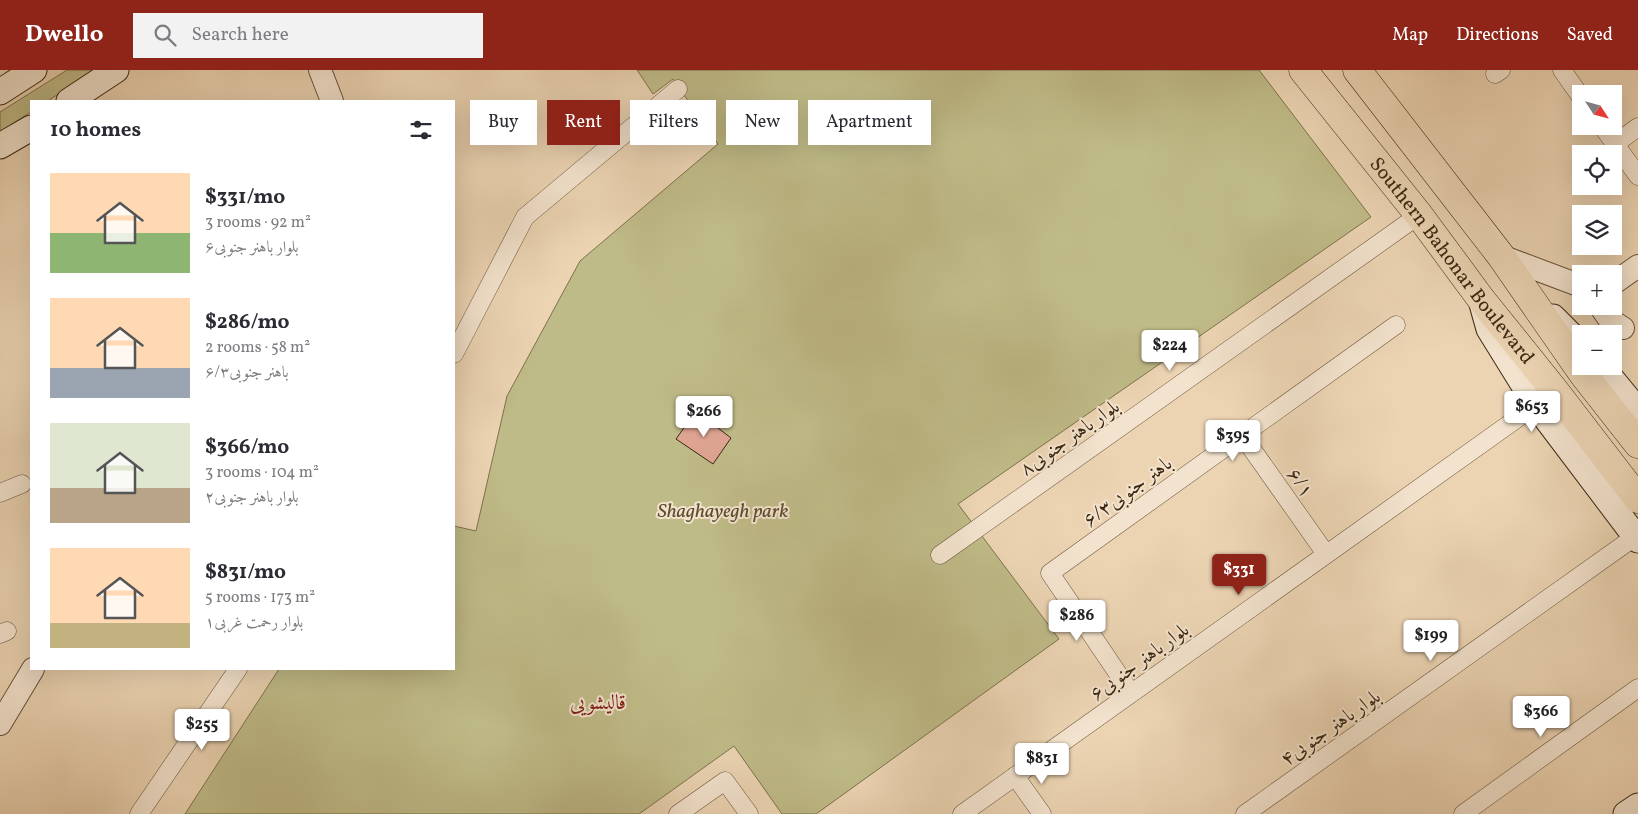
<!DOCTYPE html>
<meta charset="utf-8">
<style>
:root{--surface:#fff;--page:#f2f2f3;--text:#2b2b33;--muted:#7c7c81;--accent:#8f2418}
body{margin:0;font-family:Vollkorn,Amiri,serif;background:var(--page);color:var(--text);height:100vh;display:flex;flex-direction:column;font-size:19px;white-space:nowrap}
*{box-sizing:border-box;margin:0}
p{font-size:16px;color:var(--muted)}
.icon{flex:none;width:28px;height:28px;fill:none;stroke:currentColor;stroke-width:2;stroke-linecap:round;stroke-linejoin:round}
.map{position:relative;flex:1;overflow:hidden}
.details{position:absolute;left:30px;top:30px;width:425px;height:570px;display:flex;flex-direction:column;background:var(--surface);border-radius:0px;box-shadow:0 5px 20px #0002}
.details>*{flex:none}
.hud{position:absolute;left:470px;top:30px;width:475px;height:45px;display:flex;gap:10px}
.needle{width:32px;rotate:126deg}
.tools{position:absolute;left:1572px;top:15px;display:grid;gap:10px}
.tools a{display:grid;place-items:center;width:50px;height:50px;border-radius:0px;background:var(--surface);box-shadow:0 5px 20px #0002;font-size:25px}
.price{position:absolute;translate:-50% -42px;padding:0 11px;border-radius:5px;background:#fff;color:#222;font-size:16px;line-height:32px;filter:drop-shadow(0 1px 2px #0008)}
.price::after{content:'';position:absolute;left:50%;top:30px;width:15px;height:11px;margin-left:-8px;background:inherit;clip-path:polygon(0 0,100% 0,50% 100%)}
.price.on{background:var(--accent);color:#fff}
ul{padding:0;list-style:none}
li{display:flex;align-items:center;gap:15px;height:125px;padding:0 20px}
li span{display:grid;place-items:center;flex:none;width:140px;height:100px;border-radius:0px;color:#555}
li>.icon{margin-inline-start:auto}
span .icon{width:60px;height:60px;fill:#fffc;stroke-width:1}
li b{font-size:21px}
h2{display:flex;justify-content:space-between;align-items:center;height:60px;padding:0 20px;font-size:21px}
.chip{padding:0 18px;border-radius:0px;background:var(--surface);box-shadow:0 5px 20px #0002;font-size:18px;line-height:45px}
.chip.on{background:var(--accent);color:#fff}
header{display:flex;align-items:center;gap:30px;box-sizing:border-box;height:70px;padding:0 25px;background:var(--accent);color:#fff}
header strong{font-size:24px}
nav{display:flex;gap:28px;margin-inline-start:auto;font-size:18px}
.search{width:350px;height:45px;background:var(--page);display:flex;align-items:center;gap:12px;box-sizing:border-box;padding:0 18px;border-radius:0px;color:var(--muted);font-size:19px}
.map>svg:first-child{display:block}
.green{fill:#bfbb88;stroke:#7d724c}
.building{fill:#e0a594;stroke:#3b2811}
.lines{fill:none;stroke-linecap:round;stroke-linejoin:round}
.minor-casing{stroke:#67533a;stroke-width:19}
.tertiary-casing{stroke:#67533a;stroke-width:24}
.secondary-casing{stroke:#3b2811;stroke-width:27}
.primary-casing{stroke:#3b2811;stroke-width:29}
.minor{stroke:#f3e3ce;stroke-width:18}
.tertiary{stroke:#f3e3ce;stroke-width:22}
.secondary{stroke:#f3e3ce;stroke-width:25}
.primary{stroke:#ecd4b3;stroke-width:28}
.labels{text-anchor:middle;stroke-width:4;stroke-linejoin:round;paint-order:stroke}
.street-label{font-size:20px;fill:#3b2811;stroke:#f3e3ce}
.park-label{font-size:20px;font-style:italic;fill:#5c4d2f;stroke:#f3e3ce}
.neighbourhood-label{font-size:21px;fill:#7a1f14;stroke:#f3e3ce}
</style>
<header>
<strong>Dwello</strong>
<div class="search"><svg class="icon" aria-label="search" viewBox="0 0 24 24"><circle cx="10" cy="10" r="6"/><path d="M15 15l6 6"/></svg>Search here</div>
<nav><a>Map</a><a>Directions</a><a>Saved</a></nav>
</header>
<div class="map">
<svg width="1638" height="744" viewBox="0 0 1638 744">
<rect width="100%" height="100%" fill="#ecd4b3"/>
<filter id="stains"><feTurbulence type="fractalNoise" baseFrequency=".004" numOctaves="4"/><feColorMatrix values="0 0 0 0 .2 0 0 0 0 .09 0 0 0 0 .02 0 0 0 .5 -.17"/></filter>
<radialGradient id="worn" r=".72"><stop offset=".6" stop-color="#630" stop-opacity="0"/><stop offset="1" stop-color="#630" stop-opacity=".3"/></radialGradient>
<!-- green -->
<g class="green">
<path d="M67,0H93L48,31H31V42L0,62V42Z"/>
<path d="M637,0H1259L1371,147L958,434L1059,569L816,744H782L734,676L639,744H185L279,599H454V456L476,461L507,326L580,191L718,74L673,9L653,24Z"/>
</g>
<!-- building -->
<path class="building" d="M696,341L731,368L713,394L676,369Z"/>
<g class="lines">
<defs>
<g id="minor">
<path d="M1562,0L1581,27"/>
<path d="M1495,4L1501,0"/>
<path d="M1602,56L1638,106"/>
<path d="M1615,74L1638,57"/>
<path d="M454,284L525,147L678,19"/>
<path d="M1242,365L1326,484"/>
<path d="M0,423L22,414"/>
<path d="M940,485L1419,145"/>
<path d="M0,564L7,561"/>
<path d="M1131,623L1050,503L1396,255"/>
<path d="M1015,706L1042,744"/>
<path d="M139,744L238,599"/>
<path d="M678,744L725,711L749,744"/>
<path d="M962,744L1536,335"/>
<path d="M1245,744L1636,466"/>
<path d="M1463,744L1638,618"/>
</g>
<g id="tertiary">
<path d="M320,0L332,31"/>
<path d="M1501,186L1581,216"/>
<path d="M1614,213L1638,196"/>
<path d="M1600,236L1609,249L1623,258"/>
<path d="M0,654L33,599"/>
</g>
<g id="secondary">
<path d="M0,22L34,0"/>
<path d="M69,31L116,0"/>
<path d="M0,76L31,58"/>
<path d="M1482,234L1489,259L1536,335L1638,470"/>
<path d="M1553,247L1581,275"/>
<path d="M1601,296L1638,341"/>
<path d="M1626,744L1638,736"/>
</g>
<g id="primary">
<path id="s1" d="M1303,0L1419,145L1481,229L1555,321L1638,429"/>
<path d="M1357,0L1501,186L1583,304L1638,374"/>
</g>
</defs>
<!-- minor casing -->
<use href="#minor" class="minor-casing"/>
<!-- tertiary casing -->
<use href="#tertiary" class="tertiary-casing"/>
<!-- secondary casing -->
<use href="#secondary" class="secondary-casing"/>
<!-- primary casing -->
<use href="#primary" class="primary-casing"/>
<!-- minor -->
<use href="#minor" class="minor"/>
<!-- tertiary -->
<use href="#tertiary" class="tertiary"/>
<!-- secondary -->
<use href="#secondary" class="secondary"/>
<!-- primary -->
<use href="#primary" class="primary"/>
</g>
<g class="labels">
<!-- street labels -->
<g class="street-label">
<text dy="7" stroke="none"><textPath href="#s1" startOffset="242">Southern Bahonar Boulevard</textPath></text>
<text transform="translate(1069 367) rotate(-35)" y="7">۸بلوار باهنر جنوبی</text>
<text transform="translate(1301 412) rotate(55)" y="7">۶/۱</text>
<text transform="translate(1127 421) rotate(-36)" y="7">۶/۳باهنر جنوبی</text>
<text transform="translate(1139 591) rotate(-36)" y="7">بلوار باهنر جنوبی۶</text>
<text transform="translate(1330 657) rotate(-35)" y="7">بلوار باهنر جنوبی۴</text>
</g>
<!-- park labels -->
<g class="park-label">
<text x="723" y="447">Shaghayegh park</text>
</g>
<!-- neighbourhood labels -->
<g class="neighbourhood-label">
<text x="598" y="639">قالیشویی</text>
</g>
</g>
<rect width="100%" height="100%" filter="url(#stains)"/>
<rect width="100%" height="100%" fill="url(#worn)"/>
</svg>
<div class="tools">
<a><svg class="needle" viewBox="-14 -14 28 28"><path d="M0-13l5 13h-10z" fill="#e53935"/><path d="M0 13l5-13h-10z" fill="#7c7c81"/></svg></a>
<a><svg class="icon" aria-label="locate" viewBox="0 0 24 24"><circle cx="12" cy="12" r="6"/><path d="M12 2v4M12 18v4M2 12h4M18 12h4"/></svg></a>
<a><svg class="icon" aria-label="layers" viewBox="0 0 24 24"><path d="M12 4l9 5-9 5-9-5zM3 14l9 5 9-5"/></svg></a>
<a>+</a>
<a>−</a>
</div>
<b class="price" style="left:1170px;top:302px">$224</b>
<b class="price" style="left:1532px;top:363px">$653</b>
<b class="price" style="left:704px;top:368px">$266</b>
<b class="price" style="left:1233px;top:392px">$395</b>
<b class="price on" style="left:1239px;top:526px">$331</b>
<b class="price" style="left:1077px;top:572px">$286</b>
<b class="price" style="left:1431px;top:592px">$199</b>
<b class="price" style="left:1541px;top:668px">$366</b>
<b class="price" style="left:202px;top:681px">$255</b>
<b class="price" style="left:1042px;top:715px">$831</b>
<div class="hud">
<a class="chip">Buy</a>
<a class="chip on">Rent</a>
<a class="chip">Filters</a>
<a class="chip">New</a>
<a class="chip">Apartment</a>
</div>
<section class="details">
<h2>10 homes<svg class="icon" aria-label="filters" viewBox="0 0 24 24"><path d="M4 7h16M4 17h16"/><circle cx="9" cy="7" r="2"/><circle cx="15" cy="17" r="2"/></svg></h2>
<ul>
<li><span style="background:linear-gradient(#ffd9b3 60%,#8fb573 0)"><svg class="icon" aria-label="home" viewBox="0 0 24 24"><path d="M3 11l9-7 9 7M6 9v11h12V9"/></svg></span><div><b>$331/mo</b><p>3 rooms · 92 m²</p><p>بلوار باهنر جنوبی۶</p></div></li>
<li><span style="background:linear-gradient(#ffd9b3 70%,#9aa5b1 0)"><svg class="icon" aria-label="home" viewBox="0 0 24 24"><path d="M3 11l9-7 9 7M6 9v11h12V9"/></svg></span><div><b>$286/mo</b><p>2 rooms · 58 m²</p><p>۶/۳باهنر جنوبی</p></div></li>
<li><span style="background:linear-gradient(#dfe7d0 65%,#b9a48a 0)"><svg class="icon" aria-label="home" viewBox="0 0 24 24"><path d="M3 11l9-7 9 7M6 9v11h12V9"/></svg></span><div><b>$366/mo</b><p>3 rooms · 104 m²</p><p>بلوار باهنر جنوبی۲</p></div></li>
<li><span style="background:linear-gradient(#ffd9b3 75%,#c2b280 0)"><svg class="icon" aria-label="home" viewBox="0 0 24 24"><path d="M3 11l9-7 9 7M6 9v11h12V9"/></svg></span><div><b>$831/mo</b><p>5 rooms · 173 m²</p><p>بلوار رحمت غربی۱</p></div></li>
</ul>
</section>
</div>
